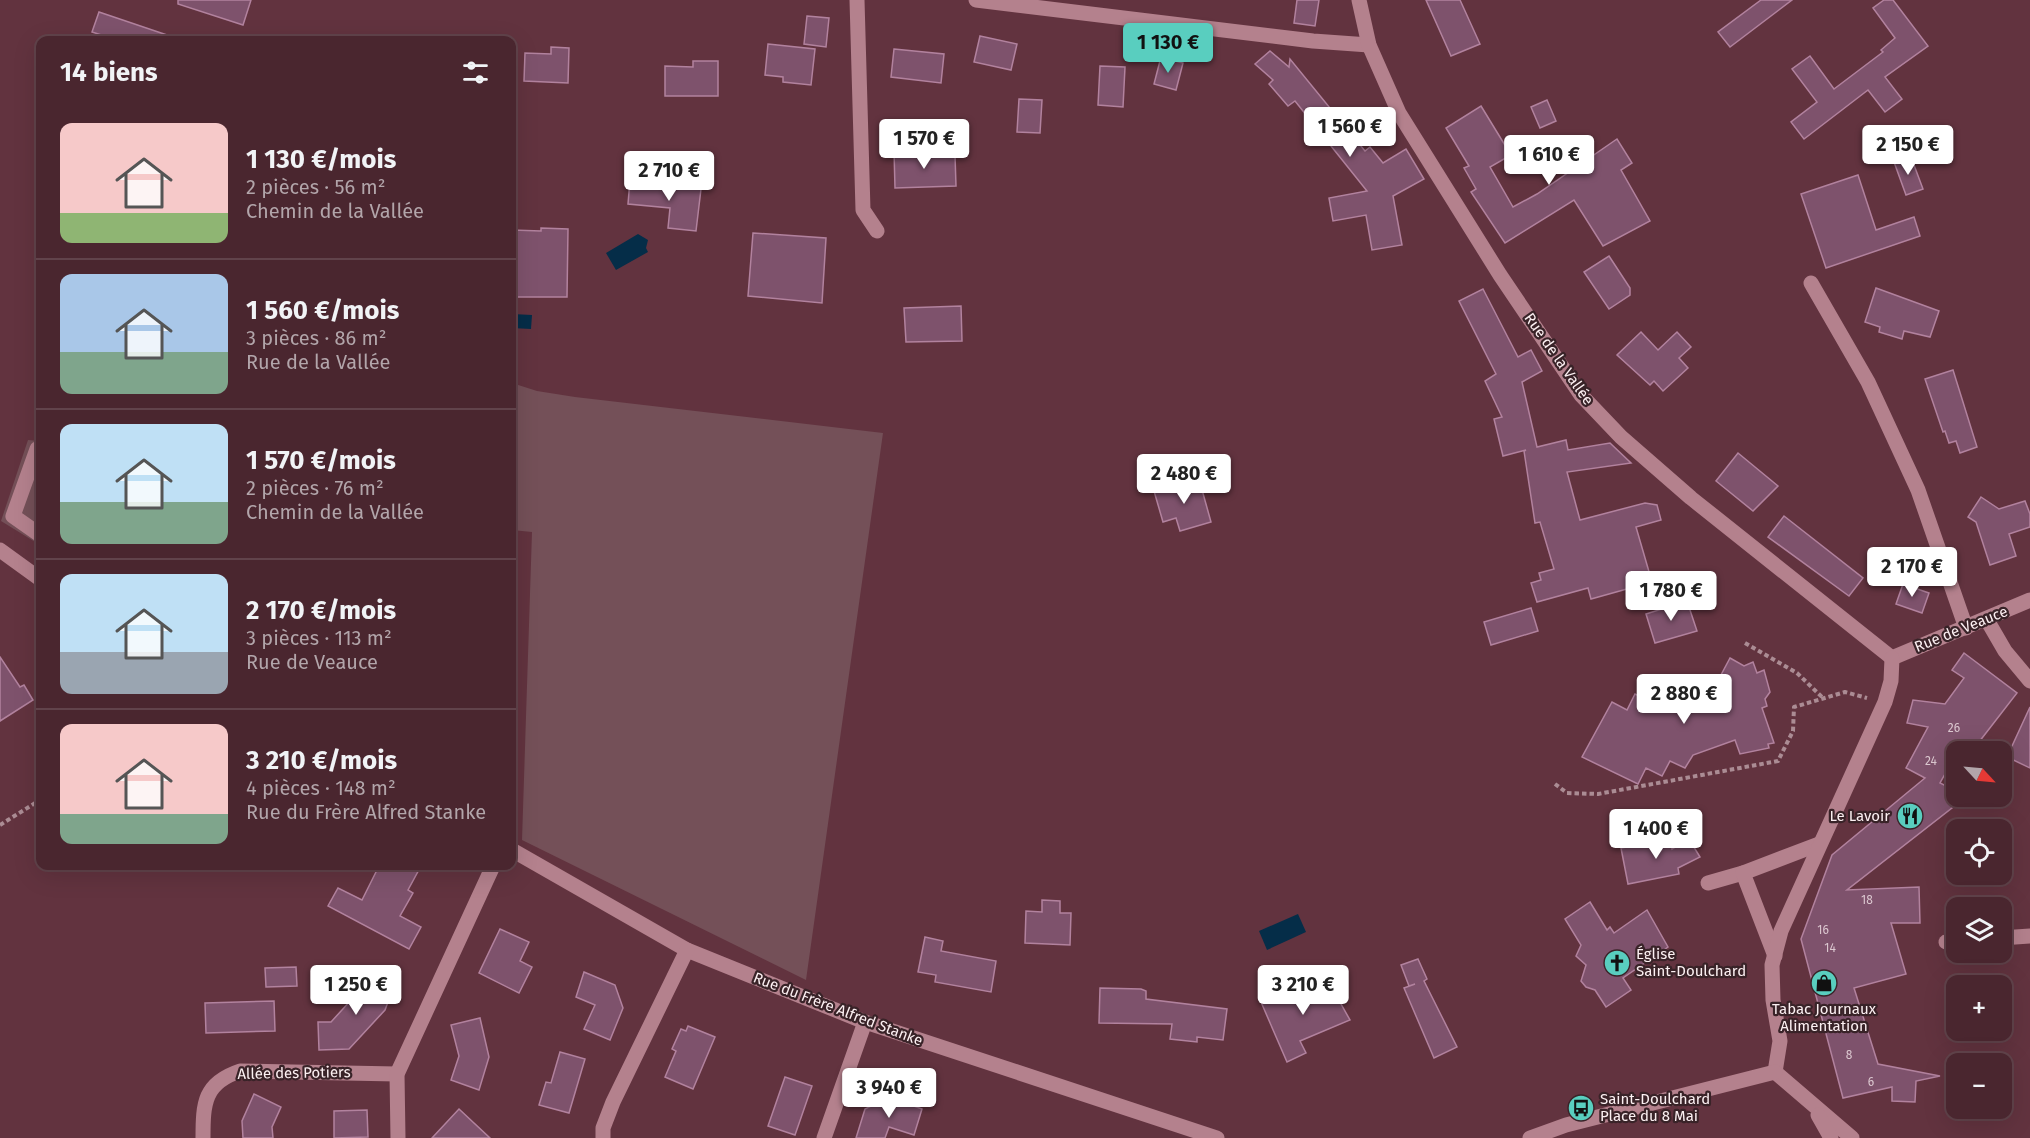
<!DOCTYPE html>
<html lang="fr">
<meta charset="utf-8">
<style>
:root{--surface:#4a262f;--page:#512e37;--text:#f1f3f6;--muted:#b2a5aa;--line:#61434b;--accent:#59cebf}
body{margin:0;font-family:"Fira Sans",sans-serif;background:var(--page);color:var(--text);height:100vh;display:flex;flex-direction:column;font-size:22px;white-space:nowrap}
*{box-sizing:border-box;margin:0}
p{font-size:20px;color:var(--muted)}
.icon{flex:none;width:33px;height:33px;fill:none;stroke:currentColor;stroke-width:2;stroke-linecap:round;stroke-linejoin:round}
.map{position:relative;flex:1;overflow:hidden}
.panel{position:absolute;left:36px;top:36px;width:480px;height:834px;display:flex;flex-direction:column;background:var(--surface);border-radius:12px;box-shadow:0 6px 24px #0002,0 0 0 2px var(--line)}
.panel>*{flex:none}
.needle{width:39px;rotate:116deg}
.tools{position:absolute;left:1946px;top:741px;display:grid;gap:12px}
.tools a{display:grid;place-items:center;width:66px;height:66px;border-radius:12px;background:var(--surface);box-shadow:0 6px 24px #0002,0 0 0 2px var(--line);font-size:30px}
.price{position:absolute;translate:-50% -51px;padding:0 14px;border-radius:6px;background:#fff;color:#222;font-size:20px;line-height:39px;filter:drop-shadow(0 2px 3px #0008)}
.price::after{content:'';position:absolute;left:50%;top:36px;width:18px;height:14px;margin-left:-9px;background:inherit;clip-path:polygon(0 0,100% 0,50% 100%)}
.price.current{background:var(--accent);color:#111}
ul{padding:0;list-style:none}
li{display:flex;align-items:center;gap:18px;height:150px;padding:0 24px}
li+li{border-top:2px solid var(--line)}
li span{display:grid;place-items:center;flex:none;width:168px;height:120px;border-radius:12px;color:#555}
li>.icon{margin-inline-start:auto}
span .icon{width:72px;height:72px;fill:#fffc;stroke-width:1}
li b{font-size:26px}
h2{display:flex;justify-content:space-between;align-items:center;height:72px;padding:0 24px;font-size:26px}
.map>svg:first-child{display:block}
.green{fill:#745058}
.water{fill:#052d48}
.building{fill:#7e526c;stroke:#b2829e;stroke-width:1.5}
.lines{fill:none;stroke-linecap:round;stroke-linejoin:round}
.path{stroke:#ab8c94;stroke-width:4;stroke-dasharray:4.5 3;stroke-linecap:butt}
.minor{stroke:#b4818d;stroke-width:15}
.labels{text-anchor:middle;stroke-width:4.5;stroke-linejoin:round;paint-order:stroke}
.number-label{font-size:12px;fill:#dcc8d0}
.street-label{font-size:15px;fill:#fcf0f2;stroke:#392328}
.poi-label{font-size:15px;fill:#fcf0f2;stroke:#392328;text-anchor:start}
</style>
<div class="map">
<svg width="2030" height="1138" viewBox="0 0 2030 1138">
<rect width="100%" height="100%" fill="#62333f"/>
<!-- green -->
<g class="green">
<path d="M512,383L537,391L575,397L883,433L806,980L522,840L532,532L512,530Z"/>
<path d="M28,440L40,441V545L1,521Z"/>
</g>
<!-- water -->
<g class="water">
<path d="M638,234L648,240L646,248L648,252L616,270L606,253Z"/>
<path d="M512,314L532,315L531,329L512,328Z"/>
<path d="M1298,914L1306,932L1267,950L1259,931Z"/>
</g>
<!-- building -->
<g class="building">
<path d="M178,0H251L243,25L178,4Z"/>
<path d="M1297,0H1319L1315,26L1294,23Z"/>
<path d="M1426,0H1460L1480,44L1451,56Z"/>
<path d="M1761,0H1792L1730,47L1718,32Z"/>
<path d="M1884,0H1893L1928,46L1885,77L1902,99L1885,112L1868,90L1804,139L1791,122L1817,102L1792,69L1810,56L1834,89L1883,52L1881,50L1895,38L1873,8Z"/>
<path d="M99,12L173,37L172,40H117L92,32Z"/>
<path d="M807,16L829,18L826,47L804,44Z"/>
<path d="M980,36L1017,44L1011,70L974,62Z"/>
<path d="M768,44L815,49L811,85L783,82V77L765,75Z"/>
<path d="M551,47L569,48L568,83L524,81L525,53L551,54Z"/>
<path d="M894,49L944,54L941,83L891,77Z"/>
<path d="M1270,51L1289,67L1290,59L1365,151L1370,147L1383,163L1406,149L1424,179L1393,196L1402,245L1372,250L1366,215L1333,221L1329,198L1367,191L1295,101L1288,106L1269,84L1273,80L1255,64Z"/>
<path d="M1161,57L1183,63L1176,90L1154,84Z"/>
<path d="M693,61H718V96H665V66L693,67Z"/>
<path d="M1100,66L1125,67L1123,107L1098,105Z"/>
<path d="M1019,99L1042,100L1040,133L1017,132Z"/>
<path d="M1547,100L1556,121L1540,128L1531,107Z"/>
<path d="M1481,106L1511,155L1490,167L1513,207L1537,194L1617,139L1632,163L1621,170L1650,221L1603,246L1574,200L1505,243L1471,192L1476,189L1464,168L1469,166L1446,128Z"/>
<path d="M930,149V156L955,155L956,186L895,188L894,151Z"/>
<path d="M1911,157L1923,189L1906,195L1894,162Z"/>
<path d="M1858,175L1876,230L1914,217L1920,236L1826,268L1801,194Z"/>
<path d="M630,180L701,189L696,231L668,228L670,208L628,204Z"/>
<path d="M541,228L568,229L567,297H517V263H512V230L541,231Z"/>
<path d="M753,233L826,238L822,303L748,296Z"/>
<path d="M1609,256L1630,288V295L1609,309L1584,272Z"/>
<path d="M1876,288L1939,311L1930,337L1904,331L1902,339L1879,332L1880,327L1865,322Z"/>
<path d="M1483,289L1518,357L1531,350L1542,371L1522,382L1537,447L1566,440L1568,450L1610,443L1631,463L1567,472L1580,520L1645,503L1657,505L1661,520L1636,527L1652,582L1591,599L1588,588L1537,602L1531,583L1541,580L1539,573L1554,569L1540,522L1535,523L1524,451L1526,450L1503,456L1494,419L1502,417L1485,381L1496,374L1459,301Z"/>
<path d="M961,306L962,341L906,342L904,308Z"/>
<path d="M1641,332L1658,350L1677,332L1691,347L1679,358L1688,368L1663,391L1654,381L1650,385L1617,355Z"/>
<path d="M1953,370L1977,447L1960,453L1956,441L1949,443L1945,431L1943,432L1925,379Z"/>
<path d="M1738,453L1778,486L1753,511L1716,481Z"/>
<path d="M1199,479L1211,522L1180,531L1176,518L1163,522L1154,491Z"/>
<path d="M1981,497L1999,509L2025,501L2030,514V527L2009,534L2016,556L1990,565L1976,522L1968,517Z"/>
<path d="M1784,516L1863,578L1849,596L1768,537Z"/>
<path d="M1903,584L1929,593L1922,613L1896,604Z"/>
<path d="M1687,601L1697,631L1655,643L1646,614Z"/>
<path d="M1531,608L1538,631L1491,645L1484,622Z"/>
<path d="M1964,653L2017,693L1972,751L1963,742L1940,783L1956,791V796L1966,797L1847,890L1919,887L1920,923H1891L1906,974L1854,988L1878,1064L1940,1076L1916,1081L1915,1102L1892,1101V1087L1843,1098L1801,939L1832,855L1925,778L1906,768L1928,727L1907,723L1913,700L1945,704L1964,678L1952,670Z"/>
<path d="M0,657L20,687L24,685L33,700L0,721Z"/>
<path d="M1730,658L1744,666L1753,662L1757,673L1764,670L1770,692L1765,699L1767,706L1762,708L1774,743L1768,744L1769,748L1740,754L1735,740L1693,755L1685,768L1670,761L1662,776L1646,768L1638,784L1582,757L1612,702L1627,710L1635,694L1651,702L1659,687L1703,709L1693,682L1710,676L1714,688Z"/>
<path d="M2030,707V768L2007,757Z"/>
<path d="M1670,839L1672,849L1689,839L1700,857L1678,868L1679,874L1628,884L1621,848Z"/>
<path d="M379,866H421L408,890L413,893L400,916L421,927L409,949L328,906L338,888L362,900Z"/>
<path d="M1042,900L1060,901V913H1071L1070,945L1025,943L1026,911L1042,912Z"/>
<path d="M1590,902L1607,930L1610,927L1614,933L1647,910L1668,947L1623,978L1631,990L1606,1007L1595,990L1586,987L1581,981L1586,965L1576,956L1581,945L1565,919Z"/>
<path d="M500,929L529,942L520,961L532,967L519,993L479,973Z"/>
<path d="M925,937L943,941L941,951L996,961L991,992L935,982L936,975L918,972Z"/>
<path d="M1418,959L1427,979L1424,981L1457,1047L1434,1058L1404,988L1415,984L1409,986L1401,965Z"/>
<path d="M296,967L297,986L266,987L265,968Z"/>
<path d="M376,972L396,981L385,1010L349,1049L319,1050L318,1022H331L352,999L360,1006Z"/>
<path d="M584,972L615,985L623,1008L610,1040L584,1029L595,1005L576,997Z"/>
<path d="M1317,981L1321,992L1332,988L1350,1020L1300,1041L1306,1053L1287,1062L1261,1002Z"/>
<path d="M1100,988L1141,989L1146,991V999L1227,1009L1223,1040L1197,1037V1042L1170,1039L1172,1024L1099,1023Z"/>
<path d="M274,1001L275,1031L206,1033L205,1003Z"/>
<path d="M480,1018L489,1057L479,1090L451,1080L459,1056L451,1025Z"/>
<path d="M688,1026L715,1037L693,1089L665,1077L676,1051L672,1049L681,1029L686,1031Z"/>
<path d="M560,1052L585,1059L569,1113L539,1105L546,1082L551,1083Z"/>
<path d="M785,1077L812,1086L795,1135L768,1126Z"/>
<path d="M254,1094L281,1107L272,1127L273,1138H243L242,1121Z"/>
<path d="M889,1097L922,1109L914,1135L889,1127L885,1138H856L865,1109Z"/>
<path d="M459,1109L490,1138H432Z"/>
<path d="M367,1110L368,1137L334,1138V1111Z"/>
</g>
<g class="lines">
<!-- path -->
<g class="path">
<path d="M1745,643L1797,673L1823,698"/>
<path d="M1555,784L1567,793L1598,794L1778,761L1793,731L1794,707L1845,692L1867,698"/>
<path d="M0,825L40,800"/>
</g>
<!-- minor -->
<g class="minor">
<path d="M857,0L863,210L877,231"/>
<path d="M976,0L1313,41L1369,45"/>
<path d="M1359,0L1369,45L1399,113L1500,275L1581,395L1621,437L1691,498L1892,658"/>
<path d="M1811,283L1868,382L1918,490L1966,628"/>
<path d="M40,449H37L13,516L40,535"/>
<path d="M0,550L40,579"/>
<path d="M1987,620L2005,651L2030,681"/>
<path d="M1892,658L2030,600"/>
<path d="M512,850L687,950L865,1022L1217,1138"/>
<path d="M1708,883L1743,873"/>
<path d="M2001,938L2030,936"/>
<path d="M1946,942L1956,941"/>
<path d="M1775,956L1743,873L1819,844"/>
<path d="M1775,1072L1780,1041L1773,1000L1772,965L1781,931L1885,702L1891,681L1892,658"/>
<path d="M1775,1072L1852,1138"/>
<path d="M1818,1115L1831,1138"/>
<path d="M203,1138C203,1103 204,1083 240,1071L397,1074"/>
<path d="M398,1138L397,1074L493,866"/>
<path d="M603,1138V1128L613,1102L687,950"/>
<path d="M824,1138L865,1022"/>
<path d="M1530,1138L1566,1125L1775,1072"/>
</g>
</g>
<!-- icons -->
<defs>
<symbol id="restaurant-disc" viewBox="-11 -11 22 22"><circle r="9.5" fill="#59cebf" stroke="#392328"/><path d="M-5-6h1v4h1v-4h1v4h1v-4h1v5L-1.5 .5V6h-2V.5L-5-1ZM5-6V6H3V1.5H1.5Q1.5-4 5-6Z" fill="#111"/></symbol>
<symbol id="church-disc" viewBox="-11 -11 22 22"><circle r="9.5" fill="#59cebf" stroke="#392328"/><path d="M-1.2-6h2.4v3.5h3.3v2.4h-3.3V6h-2.4V-.1h-3.3v-2.4h3.3Z" fill="#111"/></symbol>
<symbol id="shop-disc" viewBox="-11 -11 22 22"><circle r="9.5" fill="#59cebf" stroke="#392328"/><path d="M-5-2.5h2.3a2.7 3.5 0 0 1 5.4 0H5L5.5 6h-11ZM-1.5-2.5h3a1.5 2.3 0 0 0-3 0Z" fill="#111"/></symbol>
<symbol id="bus-disc" viewBox="-11 -11 22 22"><circle r="9.5" fill="#59cebf" stroke="#392328"/><path d="M-5-6H5V4H4V6H2V4H-2V6H-4V4H-5ZM-3.5-4V0h7V-4ZM-3.5 1.2v1.5H-2V1.2ZM2 1.2v1.5H3.5V1.2Z" fill="#111"/></symbol>
</defs>
<g fill-rule="evenodd">
<use href="#restaurant-disc" x="1895" y="801" width="30" height="30"/>
<use href="#church-disc" x="1602" y="948" width="30" height="30"/>
<use href="#shop-disc" x="1809" y="968" width="30" height="30"/>
<use href="#bus-disc" x="1566" y="1093" width="30" height="30"/>
</g>
<g class="labels">
<!-- number labels -->
<g class="number-label">
<text x="1954" y="732">26</text>
<text x="1931" y="765">24</text>
<text x="1867" y="904">18</text>
<text x="1823" y="934">16</text>
<text x="1830" y="952">14</text>
<text x="1849" y="1059">8</text>
<text x="1871" y="1086">6</text>
</g>
<!-- street labels -->
<g class="street-label">
<text transform="translate(1559 359) rotate(55)" y="5">Rue de la Vallée</text>
<text transform="translate(1961 629) rotate(-22)" y="5">Rue de Veauce</text>
<text transform="translate(838 1009) rotate(21)" y="5">Rue du Frère Alfred Stanke</text>
<text transform="translate(294 1073) rotate(-1)" y="5">Allée des Potiers</text>
</g>
<!-- poi labels -->
<g class="poi-label">
<text x="1890" y="821" text-anchor="end">Le Lavoir</text>
<text x="1636" y="959">Église<tspan x="1636" dy="17">Saint-Doulchard</tspan></text>
<text x="1824" y="1014" text-anchor="middle">Tabac Journaux<tspan x="1824" dy="17">Alimentation</tspan></text>
<text x="1600" y="1104">Saint-Doulchard<tspan x="1600" dy="17">Place du 8 Mai</tspan></text>
</g>
</g>
</svg>
<div class="tools">
<a><svg class="needle" viewBox="-14 -14 28 28"><path d="M0-13l5 13h-10z" fill="#e53935"/><path d="M0 13l5-13h-10z" fill="#b2a5aa"/></svg></a>
<a><svg class="icon" aria-label="locate" viewBox="0 0 24 24"><circle cx="12" cy="12" r="6"/><path d="M12 2v4M12 18v4M2 12h4M18 12h4"/></svg></a>
<a><svg class="icon" aria-label="layers" viewBox="0 0 24 24"><path d="M12 4l9 5-9 5-9-5zM3 14l9 5 9-5"/></svg></a>
<a>+</a>
<a>−</a>
</div>
<b class="price current" style="left:1168px;top:74px">1 130 €</b>
<b class="price" style="left:1350px;top:158px">1 560 €</b>
<b class="price" style="left:924px;top:170px">1 570 €</b>
<b class="price" style="left:1908px;top:176px">2 150 €</b>
<b class="price" style="left:1549px;top:186px">1 610 €</b>
<b class="price" style="left:669px;top:202px">2 710 €</b>
<b class="price" style="left:1184px;top:505px">2 480 €</b>
<b class="price" style="left:1912px;top:598px">2 170 €</b>
<b class="price" style="left:1671px;top:622px">1 780 €</b>
<b class="price" style="left:1684px;top:725px">2 880 €</b>
<b class="price" style="left:1656px;top:860px">1 400 €</b>
<b class="price" style="left:356px;top:1016px">1 250 €</b>
<b class="price" style="left:1303px;top:1016px">3 210 €</b>
<b class="price" style="left:889px;top:1119px">3 940 €</b>
<section class="panel">
<h2>14 biens<svg class="icon" aria-label="filters" viewBox="0 0 24 24"><path d="M4 7h16M4 17h16"/><circle cx="9" cy="7" r="2"/><circle cx="15" cy="17" r="2"/></svg></h2>
<ul>
<li><span style="background:linear-gradient(#f6c9c9 75%,#8fb573 0)"><svg class="icon" aria-label="home" viewBox="0 0 24 24"><path d="M3 11l9-7 9 7M6 9v11h12V9"/></svg></span><div><b>1 130 €/mois</b><p>2 pièces · 56 m²</p><p>Chemin de la Vallée</p></div></li>
<li><span style="background:linear-gradient(#a9c7e8 65%,#7fa58c 0)"><svg class="icon" aria-label="home" viewBox="0 0 24 24"><path d="M3 11l9-7 9 7M6 9v11h12V9"/></svg></span><div><b>1 560 €/mois</b><p>3 pièces · 86 m²</p><p>Rue de la Vallée</p></div></li>
<li><span style="background:linear-gradient(#bfe0f5 65%,#7fa58c 0)"><svg class="icon" aria-label="home" viewBox="0 0 24 24"><path d="M3 11l9-7 9 7M6 9v11h12V9"/></svg></span><div><b>1 570 €/mois</b><p>2 pièces · 76 m²</p><p>Chemin de la Vallée</p></div></li>
<li><span style="background:linear-gradient(#bfe0f5 65%,#9aa5b1 0)"><svg class="icon" aria-label="home" viewBox="0 0 24 24"><path d="M3 11l9-7 9 7M6 9v11h12V9"/></svg></span><div><b>2 170 €/mois</b><p>3 pièces · 113 m²</p><p>Rue de Veauce</p></div></li>
<li><span style="background:linear-gradient(#f6c9c9 75%,#7fa58c 0)"><svg class="icon" aria-label="home" viewBox="0 0 24 24"><path d="M3 11l9-7 9 7M6 9v11h12V9"/></svg></span><div><b>3 210 €/mois</b><p>4 pièces · 148 m²</p><p>Rue du Frère Alfred Stanke</p></div></li>
</ul>
</section>
</div>
